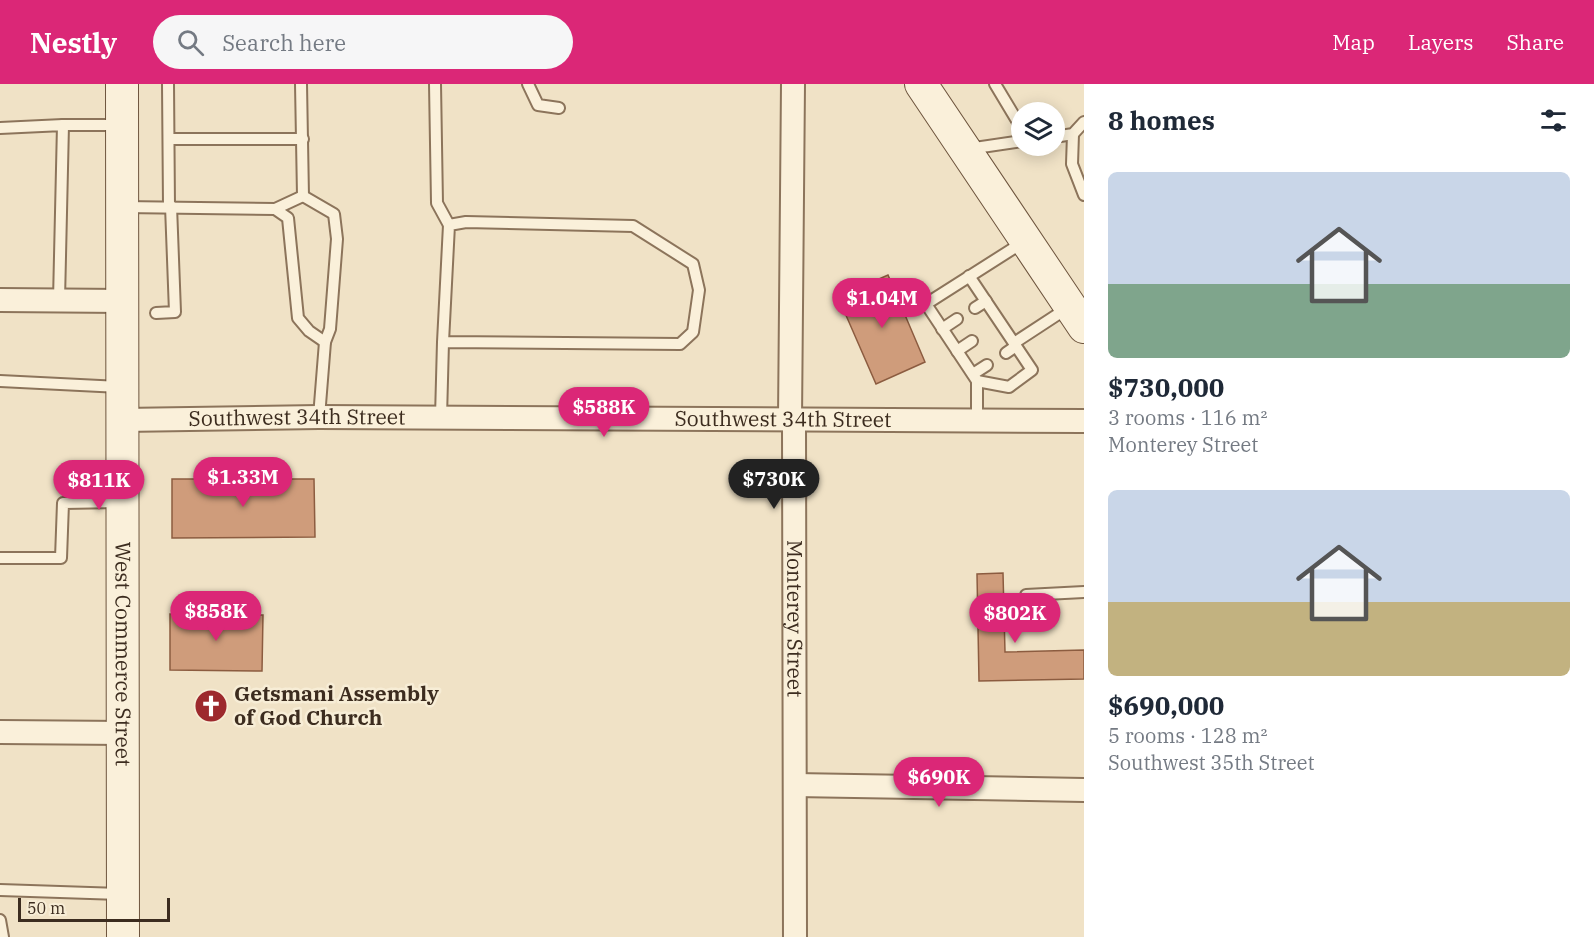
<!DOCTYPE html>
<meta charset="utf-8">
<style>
:root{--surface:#fff;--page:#f6f6f7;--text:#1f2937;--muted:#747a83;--accent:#db2777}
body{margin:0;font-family:"IBM Plex Serif",serif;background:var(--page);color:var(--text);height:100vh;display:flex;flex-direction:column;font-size:22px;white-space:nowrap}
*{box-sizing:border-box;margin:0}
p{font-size:20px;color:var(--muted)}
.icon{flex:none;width:33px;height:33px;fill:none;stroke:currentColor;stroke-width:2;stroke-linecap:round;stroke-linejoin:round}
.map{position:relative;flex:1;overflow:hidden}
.panel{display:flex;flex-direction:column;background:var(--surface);width:510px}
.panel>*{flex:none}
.tools{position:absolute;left:1011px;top:18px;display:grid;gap:12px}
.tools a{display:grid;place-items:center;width:54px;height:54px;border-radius:50%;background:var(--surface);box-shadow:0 3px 15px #0003;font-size:30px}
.scale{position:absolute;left:18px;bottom:15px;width:152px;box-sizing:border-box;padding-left:6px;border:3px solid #3c2c1f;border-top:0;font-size:16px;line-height:21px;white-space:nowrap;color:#3c2c1f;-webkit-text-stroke:4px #f7edd6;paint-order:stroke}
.price{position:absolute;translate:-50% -51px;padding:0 14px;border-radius:21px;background:var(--accent);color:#fff;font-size:20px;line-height:39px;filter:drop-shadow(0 2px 3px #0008)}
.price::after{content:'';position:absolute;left:50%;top:36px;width:18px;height:14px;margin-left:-9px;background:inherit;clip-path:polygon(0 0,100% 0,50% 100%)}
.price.on{background:#222;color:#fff}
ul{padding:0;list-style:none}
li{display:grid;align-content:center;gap:12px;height:318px;padding:0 24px}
li span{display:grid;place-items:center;height:186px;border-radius:9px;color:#555}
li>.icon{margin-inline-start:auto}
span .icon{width:108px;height:108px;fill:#fffc;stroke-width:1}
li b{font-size:26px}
h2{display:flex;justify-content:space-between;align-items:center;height:72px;padding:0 24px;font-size:26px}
header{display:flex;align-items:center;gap:36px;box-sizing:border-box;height:84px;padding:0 30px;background:var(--accent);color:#fff}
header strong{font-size:28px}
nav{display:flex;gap:33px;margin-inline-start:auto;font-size:21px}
.search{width:420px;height:54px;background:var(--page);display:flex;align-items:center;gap:15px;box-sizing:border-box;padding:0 21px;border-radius:33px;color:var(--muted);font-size:22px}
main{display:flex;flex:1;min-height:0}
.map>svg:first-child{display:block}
.building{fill:#cf9c7b;stroke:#8c5c40;stroke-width:1.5}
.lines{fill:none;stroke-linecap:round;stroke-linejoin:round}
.lane-casing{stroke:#8c745b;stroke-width:14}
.street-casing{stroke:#8c745b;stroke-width:26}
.secondary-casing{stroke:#6e553e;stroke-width:34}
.lane{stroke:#faf0da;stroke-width:10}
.street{stroke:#faf0da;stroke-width:22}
.secondary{stroke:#faf0da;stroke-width:32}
.labels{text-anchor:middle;stroke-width:5;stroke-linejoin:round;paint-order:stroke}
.street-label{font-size:21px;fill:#3c2c1f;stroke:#f7edd6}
.poi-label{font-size:21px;font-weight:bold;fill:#3c2c1f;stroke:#f7edd6;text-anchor:start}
</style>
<header>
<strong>Nestly</strong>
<div class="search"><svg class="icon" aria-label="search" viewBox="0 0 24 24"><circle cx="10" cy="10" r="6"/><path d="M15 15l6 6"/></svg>Search here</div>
<nav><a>Map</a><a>Layers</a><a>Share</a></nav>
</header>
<main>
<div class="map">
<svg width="1084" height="853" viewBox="0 0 1084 853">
<rect width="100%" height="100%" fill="#f0e2c6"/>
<!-- building -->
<g class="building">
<path d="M888,191L925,278L876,300L838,213Z"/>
<path d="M172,395H314L315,453L172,454Z"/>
<path d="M1003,489L1005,568L1084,566V595L979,597L977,490Z"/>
<path d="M170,530L263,531L262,587L170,586Z"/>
</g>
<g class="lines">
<defs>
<g id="lane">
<path d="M168,0L169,122"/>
<path d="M301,0L303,112"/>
<path d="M435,0L437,119L449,141"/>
<path d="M528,0L538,21L559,24"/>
<path d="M995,0L1022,45"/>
<path d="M63,41H119"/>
<path d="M0,44L63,41L59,216"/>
<path d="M1073,50L1072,80L1084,111"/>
<path d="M1054,53L1073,50L1084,38"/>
<path d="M169,55H303"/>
<path d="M968,65L1022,57"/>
<path d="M303,112L334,130L337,155L330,245L325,258L319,333"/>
<path d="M123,123L275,125L288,134L298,234L309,247L325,258"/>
<path d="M275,125L303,112"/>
<path d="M969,192L1032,286L1009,303L977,297"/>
<path d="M975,224L986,217"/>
<path d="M156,229L175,228L171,122"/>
<path d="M942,245L957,235"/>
<path d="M1014,259L1069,223"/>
<path d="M957,267L972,257"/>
<path d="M1006,269L1016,262"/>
<path d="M973,290L987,281"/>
<path d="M0,297L120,303"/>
<path d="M441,333L443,258L680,260L693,248L699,206L693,180L633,142L466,138L449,141L443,258"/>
<path d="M977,337V297L926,220L1025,157"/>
<path d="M0,474H61L63,419L120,418"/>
<path d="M1026,511L1084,508"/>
<path d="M0,806L120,810"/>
<path d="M0,836L3,853"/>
</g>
<g id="street">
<path id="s1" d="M793,0L790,335L794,340L795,853"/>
<path d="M0,216L123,217"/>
<path id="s2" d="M123,336L319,333L1084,337"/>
<path d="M0,648L124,649"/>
<path d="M795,701L1084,706"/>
</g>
<g id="secondary">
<path id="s3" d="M122,0L123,853"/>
<path d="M921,0L1084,243"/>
</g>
</defs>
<!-- lane casing -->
<use href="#lane" class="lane-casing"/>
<!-- street casing -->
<use href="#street" class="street-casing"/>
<!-- secondary casing -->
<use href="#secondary" class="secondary-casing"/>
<!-- lane -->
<use href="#lane" class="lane"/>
<!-- street -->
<use href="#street" class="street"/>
<!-- secondary -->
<use href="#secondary" class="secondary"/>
</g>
<!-- icons -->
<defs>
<symbol id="church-disc" viewBox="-11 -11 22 22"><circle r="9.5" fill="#9d292d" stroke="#f7edd6"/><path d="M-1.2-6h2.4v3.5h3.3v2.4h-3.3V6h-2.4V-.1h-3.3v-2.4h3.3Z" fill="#fff"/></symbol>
</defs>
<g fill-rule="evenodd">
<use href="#church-disc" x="192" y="603" width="38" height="38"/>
</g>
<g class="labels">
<!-- street labels -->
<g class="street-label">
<text dy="7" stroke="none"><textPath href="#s2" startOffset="174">Southwest 34th Street</textPath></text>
<text dy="7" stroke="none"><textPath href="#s2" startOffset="660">Southwest 34th Street</textPath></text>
<text dy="7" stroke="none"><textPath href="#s1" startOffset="536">Monterey Street</textPath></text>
<text dy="7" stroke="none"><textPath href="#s3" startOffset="570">West Commerce Street</textPath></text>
</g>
<!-- poi labels -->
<g class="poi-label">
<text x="234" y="617">Getsmani Assembly<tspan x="234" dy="24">of God Church</tspan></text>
</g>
</g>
</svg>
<div class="tools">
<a><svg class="icon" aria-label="layers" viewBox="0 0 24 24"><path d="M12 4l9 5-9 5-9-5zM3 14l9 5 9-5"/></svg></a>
</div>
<div class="scale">50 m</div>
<b class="price" style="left:882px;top:245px">$1.04M</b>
<b class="price" style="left:604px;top:354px">$588K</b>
<b class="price" style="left:243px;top:424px">$1.33M</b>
<b class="price on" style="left:774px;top:426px">$730K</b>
<b class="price" style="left:99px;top:427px">$811K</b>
<b class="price" style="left:216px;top:558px">$858K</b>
<b class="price" style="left:1015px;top:560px">$802K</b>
<b class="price" style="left:939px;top:724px">$690K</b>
</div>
<section class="panel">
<h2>8 homes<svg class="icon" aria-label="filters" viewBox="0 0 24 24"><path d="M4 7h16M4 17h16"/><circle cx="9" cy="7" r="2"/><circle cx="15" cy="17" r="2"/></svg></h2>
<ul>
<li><span style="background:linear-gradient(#c9d6e8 60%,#7fa58c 0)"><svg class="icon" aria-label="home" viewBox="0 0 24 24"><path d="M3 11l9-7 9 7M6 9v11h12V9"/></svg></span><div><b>$730,000</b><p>3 rooms · 116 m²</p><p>Monterey Street</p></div></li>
<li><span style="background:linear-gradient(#c9d6e8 60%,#c2b280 0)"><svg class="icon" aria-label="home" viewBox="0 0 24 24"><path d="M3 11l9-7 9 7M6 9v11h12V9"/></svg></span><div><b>$690,000</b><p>5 rooms · 128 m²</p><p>Southwest 35th Street</p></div></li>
</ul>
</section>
</main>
